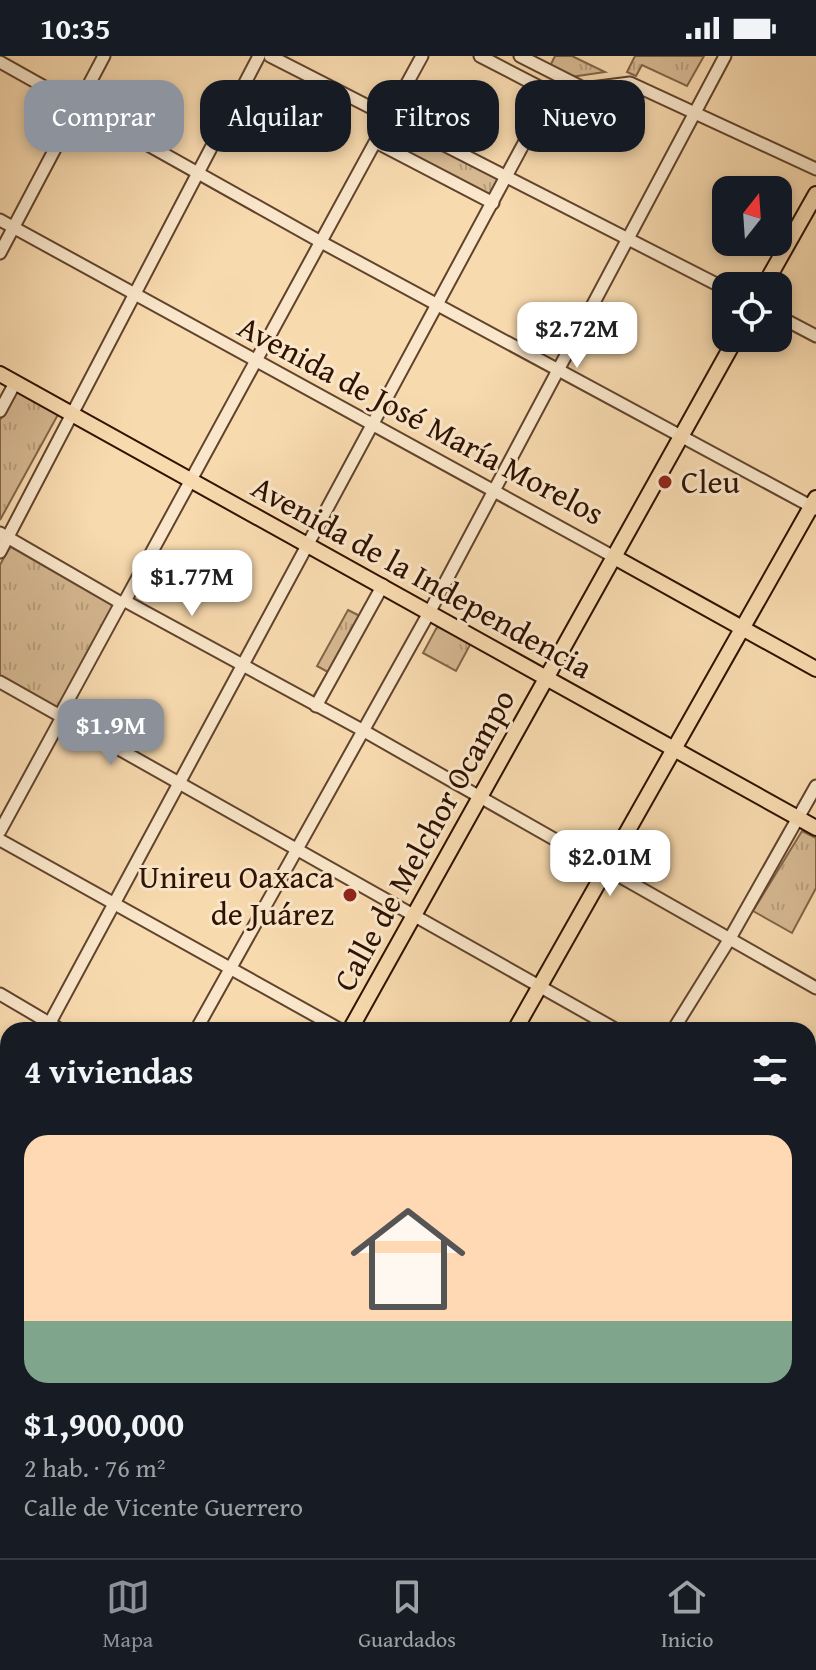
<!DOCTYPE html>
<html lang="es">
<meta charset="utf-8">
<style>
:root{--surface:#171b24;--page:#20242c;--text:#f1f3f6;--muted:#9ea1a6;--line:#363941;--accent:#8c9099}
body{margin:0;font-family:"Gentium Book Plus",serif;background:var(--page);color:var(--text);height:100vh;display:flex;flex-direction:column;font-size:30px;white-space:nowrap}
*{box-sizing:border-box;margin:0}
p{font-size:26px;color:var(--muted)}
.icon{flex:none;width:44px;height:44px;fill:none;stroke:currentColor;stroke-width:2;stroke-linecap:round;stroke-linejoin:round}
.map{position:relative;flex:1;overflow:hidden}
.panel{position:absolute;left:0px;top:966px;width:816px;height:536px;display:flex;flex-direction:column;background:var(--surface);border-radius:24px 24px 0 0;box-shadow:0 4px 12px #0003}
.panel>*{flex:none}
.top-card{position:absolute;left:24px;top:24px;width:768px;height:72px;display:flex;gap:16px}
.needle{width:52px;rotate:17deg}
.buttons{position:absolute;left:712px;top:120px;display:grid;gap:16px}
.buttons a{display:grid;place-items:center;width:80px;height:80px;border-radius:16px;background:var(--surface);box-shadow:0 4px 12px #0003;font-size:40px}
.price{position:absolute;translate:-50% -68px;padding:0 18px;border-radius:16px;background:#fff;color:#222;font-size:26px;line-height:52px;filter:drop-shadow(0 2px 4px #0008)}
.price::after{content:'';position:absolute;left:50%;top:48px;width:24px;height:18px;margin-left:-12px;background:inherit;clip-path:polygon(0 0,100% 0,50% 100%)}
.price.active{background:var(--accent);color:#fff}
ul{padding:0;list-style:none}
li{display:grid;align-content:center;gap:16px;height:424px;padding:0 24px}
li span{display:grid;place-items:center;height:248px;border-radius:24px;color:#555}
li>.icon{margin-inline-start:auto}
span .icon{width:144px;height:144px;fill:#fffc;stroke-width:1}
li b{font-size:34px}
h2{display:flex;justify-content:space-between;align-items:center;height:96px;padding:0 24px;font-size:34px}
.pill{padding:0 28px;border-radius:24px;background:var(--surface);box-shadow:0 4px 12px #0003;font-size:28px;line-height:72px}
.pill.active{background:var(--accent);color:#fff}
.status{display:flex;justify-content:space-between;align-items:center;height:56px;padding:0 40px;background:var(--surface);direction:ltr}
.status svg{height:22px;fill:currentColor}
.tab-bar{display:flex;justify-content:space-around;align-items:center;height:112px;border-top:2px solid var(--line);background:var(--surface);font-size:22px;color:var(--muted)}
.tab-bar a{display:grid;justify-items:center;gap:4px}
.tab-bar .active{color:var(--accent)}
.map>svg:first-child{display:block}
.park{fill:url(#park-tufts);stroke:#826448;stroke-width:2}
.lines{fill:none;stroke-linecap:round;stroke-linejoin:round}
.minor-casing{stroke:#61432c;stroke-width:15}
.major-casing{stroke:#2f1100;stroke-width:18}
.minor{stroke:#fae7cb;stroke-width:11}
.major{stroke:#f8daaf;stroke-width:14}
.poi-dot{fill:#8f2418;stroke:#fae7cb;stroke-width:3}
.labels{text-anchor:middle;stroke-width:6;stroke-linejoin:round;paint-order:stroke}
.street-label{font-size:32px;fill:#2f1100;stroke:#fae7cb}
.poi-label{font-size:32px;fill:#2f1100;stroke:#fae7cb;text-anchor:start}
</style>
<div class="status"><b>10:35</b><svg viewBox="0 0 49 12"><path d="M0 12V9h3v3zM5 12V6h3v6zM10 12V3h3v9zM15 12V0h3v12zM26 1h20v11H26zM47 4h2v5h-2z"/></svg></div>
<div class="map">
<svg width="816" height="1502" viewBox="0 0 816 1502">
<defs>
<pattern id="park-tufts" width="24" height="20" patternUnits="userSpaceOnUse" patternTransform="scale(2)"><rect width="24" height="20" fill="#d6b891"/><path d="M3 7l-1-3M5 7V3M7 7l1-3M15 17l-1-3M17 17v-4M19 17l1-3" fill="none" stroke="#b89d7b"/></pattern>
</defs>
<rect width="100%" height="100%" fill="#f8daaf"/>
<filter id="stains"><feTurbulence type="fractalNoise" baseFrequency=".0025" numOctaves="4"/><feColorMatrix values="0 0 0 0 .2 0 0 0 0 .09 0 0 0 0 .02 0 0 0 .5 -.17"/></filter>
<radialGradient id="worn" r=".72"><stop offset=".6" stop-color="#630" stop-opacity="0"/><stop offset="1" stop-color="#630" stop-opacity=".3"/></radialGradient>
<!-- park -->
<g class="park">
<path d="M555,0H572L605,16L571,21L550,10Z"/>
<path d="M635,0H704L687,30L642,9L636,20L627,16Z"/>
<path d="M392,65L501,121L490,140L381,87Z"/>
<path d="M18,332L60,355L0,464V364Z"/>
<path d="M10,490L117,548L59,655L0,622V509Z"/>
<path d="M348,554L360,560L321,646L313,641L328,616L317,610Z"/>
<path d="M438,569L471,587L456,615L423,597Z"/>
<path d="M802,775L816,782V832L792,877L753,855Z"/>
</g>
<g class="lines">
<defs>
<g id="minor">
<path d="M270,0L726,233"/>
<path d="M480,0L551,37"/>
<path d="M520,0L583,32"/>
<path d="M0,6L321,186L816,453"/>
<path d="M376,86L493,147"/>
<path d="M0,164L616,502"/>
<path d="M0,197L104,0"/>
<path d="M778,260L816,280"/>
<path d="M0,355L15,327"/>
<path d="M0,477L121,547L125,545L364,675L816,932"/>
<path d="M0,496L259,0"/>
<path d="M125,545L422,0"/>
<path d="M0,626L617,974"/>
<path d="M316,650L383,529"/>
<path d="M60,659L121,547"/>
<path d="M0,775L61,663"/>
<path d="M0,784L341,974"/>
<path d="M0,938L61,974"/>
<path d="M46,974L551,37L630,27L816,113"/>
<path d="M196,974L430,555L725,0"/>
<path d="M673,974L729,884L816,730"/>
<path d="M0,1062L8,1047"/>
<path d="M808,1082L816,1087"/>
<path d="M0,1091L8,1096"/>
<path d="M808,1211L816,1194"/>
<path d="M808,1227L816,1232"/>
<path d="M0,1234L8,1239"/>
<path d="M0,1324L8,1310"/>
<path d="M808,1390L816,1394"/>
<path d="M0,1418L8,1422"/>
<path d="M808,1458L816,1463"/>
<path d="M149,1494L166,1502"/>
<path d="M504,1494L519,1502"/>
<path d="M743,1494L758,1502"/>
<path d="M300,1502L304,1494"/>
<path d="M373,1502L378,1494"/>
<path d="M474,1502L479,1494"/>
<path d="M666,1502L671,1494"/>
<path d="M806,1502L816,1481"/>
</g>
<g id="major">
<path d="M764,230L816,138"/>
<path d="M0,318L816,772"/>
<path d="M616,502L816,613"/>
<path d="M350,974L736,282"/>
<path d="M515,974L816,442"/>
<path d="M76,1502L80,1494"/>
<path d="M229,1502L233,1494"/>
</g>
</defs>
<!-- minor casing -->
<use href="#minor" class="minor-casing"/>
<!-- major casing -->
<use href="#major" class="major-casing"/>
<!-- minor -->
<use href="#minor" class="minor"/>
<!-- major -->
<use href="#major" class="major"/>
</g>
<!-- markers -->
<g class="poi-dot">
<circle cx="665" cy="426" r="8"/>
<circle cx="350" cy="839" r="8"/>
</g>
<g class="labels">
<!-- street labels -->
<g class="street-label">
<text transform="translate(421 364) rotate(28)" y="11">Avenida de José María Morelos</text>
<text transform="translate(422 521) rotate(29)" y="11">Avenida de la Independencia</text>
<text transform="translate(424 784) rotate(-61)" y="11">Calle de Melchor Ocampo</text>
</g>
<!-- poi labels -->
<g class="poi-label">
<text x="681" y="437">Cleu</text>
<text x="334" y="832" text-anchor="end">Unireu Oaxaca<tspan x="334" dy="37">de Juárez</tspan></text>
</g>
</g>
<rect width="100%" height="100%" filter="url(#stains)"/>
<rect width="100%" height="100%" fill="url(#worn)"/>
</svg>
<div class="buttons">
<a><svg class="needle" viewBox="-14 -14 28 28"><path d="M0-13l5 13h-10z" fill="#e53935"/><path d="M0 13l5-13h-10z" fill="#9ea1a6"/></svg></a>
<a><svg class="icon" aria-label="locate" viewBox="0 0 24 24"><circle cx="12" cy="12" r="6"/><path d="M12 2v4M12 18v4M2 12h4M18 12h4"/></svg></a>
</div>
<b class="price" style="left:577px;top:314px">$2.72M</b>
<b class="price" style="left:192px;top:562px">$1.77M</b>
<b class="price active" style="left:111px;top:711px">$1.9M</b>
<b class="price" style="left:610px;top:842px">$2.01M</b>
<div class="top-card">
<a class="pill active">Comprar</a>
<a class="pill">Alquilar</a>
<a class="pill">Filtros</a>
<a class="pill">Nuevo</a>
</div>
<section class="panel">
<h2>4 viviendas<svg class="icon" aria-label="filters" viewBox="0 0 24 24"><path d="M4 7h16M4 17h16"/><circle cx="9" cy="7" r="2"/><circle cx="15" cy="17" r="2"/></svg></h2>
<ul>
<li><span style="background:linear-gradient(#ffd9b3 75%,#7fa58c 0)"><svg class="icon" aria-label="home" viewBox="0 0 24 24"><path d="M3 11l9-7 9 7M6 9v11h12V9"/></svg></span><div><b>$1,900,000</b><p>2 hab. · 76 m²</p><p>Calle de Vicente Guerrero</p></div></li>
</ul>
</section>
</div>
<nav class="tab-bar">
<a class="active"><svg class="icon" aria-label="map" viewBox="0 0 24 24"><path d="M3 6l6-2 6 2 6-2v14l-6 2-6-2-6 2zM9 4v14M15 6v14"/></svg>Mapa</a>
<a><svg class="icon" aria-label="saved" viewBox="0 0 24 24"><path d="M7 4h10v16l-5-4-5 4z"/></svg>Guardados</a>
<a><svg class="icon" aria-label="home" viewBox="0 0 24 24"><path d="M3 11l9-7 9 7M6 9v11h12V9"/></svg>Inicio</a>
</nav>
